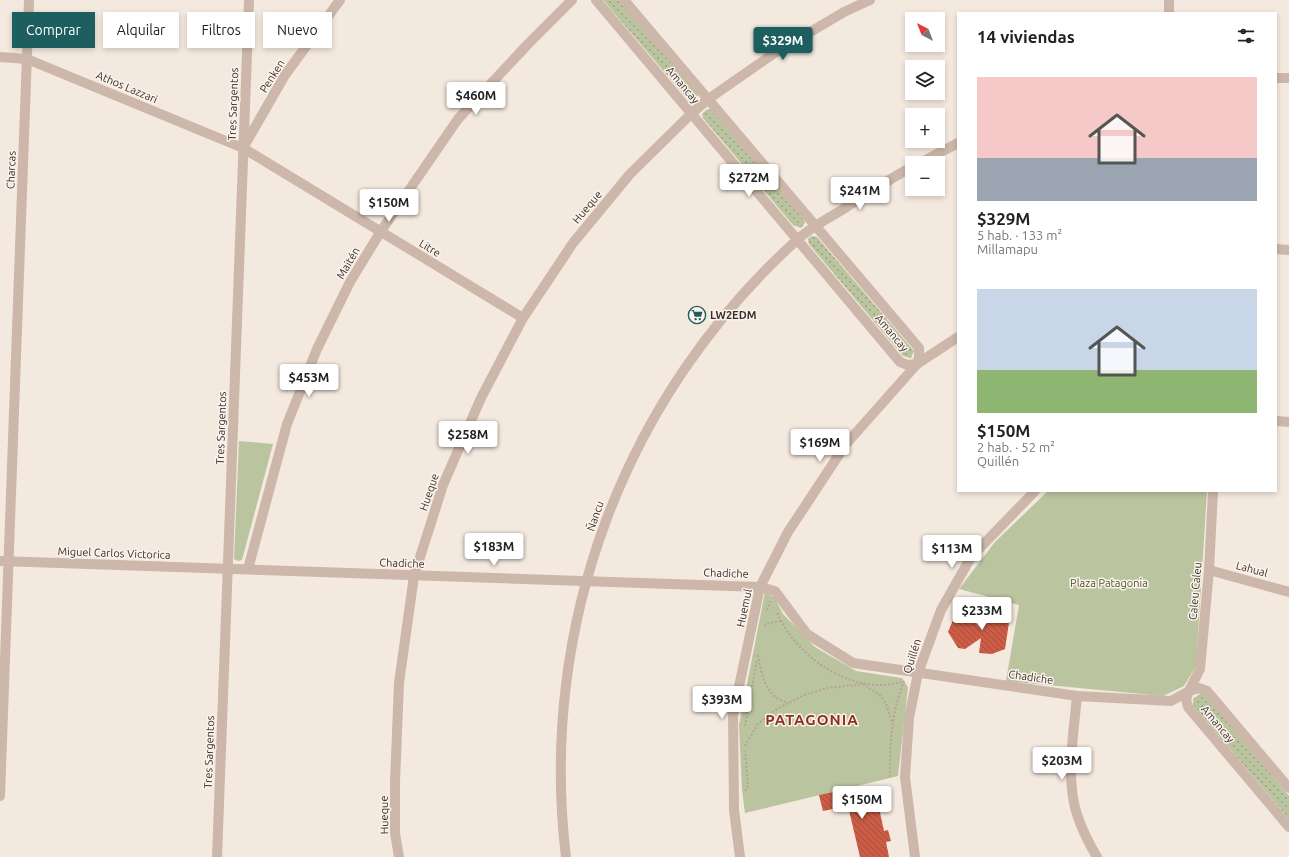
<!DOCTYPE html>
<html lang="es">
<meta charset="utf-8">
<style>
:root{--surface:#fff;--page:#f2f2f2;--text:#222;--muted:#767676;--accent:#1d5e5e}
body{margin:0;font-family:Ubuntu,sans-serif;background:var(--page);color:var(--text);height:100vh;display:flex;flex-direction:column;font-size:15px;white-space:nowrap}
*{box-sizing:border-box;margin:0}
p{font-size:13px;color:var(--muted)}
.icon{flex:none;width:22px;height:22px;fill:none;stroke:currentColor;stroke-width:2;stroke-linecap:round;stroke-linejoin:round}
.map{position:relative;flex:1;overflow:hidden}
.panel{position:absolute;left:957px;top:12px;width:320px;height:480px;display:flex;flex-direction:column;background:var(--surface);border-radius:0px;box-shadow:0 2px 6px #0003}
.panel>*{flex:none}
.banner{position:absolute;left:12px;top:12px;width:380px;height:36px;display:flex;gap:8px}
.needle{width:26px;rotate:318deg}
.buttons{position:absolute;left:905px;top:12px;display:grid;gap:8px}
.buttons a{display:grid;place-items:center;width:40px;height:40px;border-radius:0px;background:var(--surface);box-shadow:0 2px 6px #0003;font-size:20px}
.price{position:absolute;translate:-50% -34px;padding:0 9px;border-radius:4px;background:#fff;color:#222;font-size:13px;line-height:26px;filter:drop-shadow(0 1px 2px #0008)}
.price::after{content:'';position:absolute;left:50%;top:24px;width:12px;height:9px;margin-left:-6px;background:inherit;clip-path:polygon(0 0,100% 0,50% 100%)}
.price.current{background:var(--accent);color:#fff}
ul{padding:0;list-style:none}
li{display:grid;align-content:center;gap:8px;height:212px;padding:0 20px}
li span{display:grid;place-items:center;height:124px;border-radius:0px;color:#555}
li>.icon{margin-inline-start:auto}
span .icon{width:72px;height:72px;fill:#fffc;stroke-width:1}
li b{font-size:17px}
h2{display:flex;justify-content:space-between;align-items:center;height:48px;padding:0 20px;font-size:17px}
.chip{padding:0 14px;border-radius:0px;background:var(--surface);box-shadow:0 2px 6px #0003;font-size:14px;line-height:36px}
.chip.current{background:var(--accent);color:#fff}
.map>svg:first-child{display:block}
.grass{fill:url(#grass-dots)}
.green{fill:#bac49e}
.building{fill:url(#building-back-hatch)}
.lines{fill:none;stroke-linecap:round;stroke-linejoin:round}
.path{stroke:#b9a194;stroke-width:2;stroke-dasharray:2 2;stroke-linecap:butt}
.minor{stroke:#cdb7aa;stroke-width:10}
.tertiary{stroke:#cdb7aa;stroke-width:10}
.labels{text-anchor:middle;stroke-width:3;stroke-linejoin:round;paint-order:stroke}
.street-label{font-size:11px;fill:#3a2e2a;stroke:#fbf3ec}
.poi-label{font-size:11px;font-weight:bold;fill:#3a2e2a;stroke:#fbf3ec;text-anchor:start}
.park-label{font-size:11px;fill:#4c5a2c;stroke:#fbf3ec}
.district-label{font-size:15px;font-weight:bold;letter-spacing:1px;fill:#8d321f;stroke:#fbf3ec}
</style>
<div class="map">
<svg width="1289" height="857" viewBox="0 0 1289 857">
<defs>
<pattern id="grass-dots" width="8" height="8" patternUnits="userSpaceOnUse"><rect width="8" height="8" fill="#bac49e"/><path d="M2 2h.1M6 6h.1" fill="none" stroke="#98a081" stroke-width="1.8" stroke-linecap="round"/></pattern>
<pattern id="building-back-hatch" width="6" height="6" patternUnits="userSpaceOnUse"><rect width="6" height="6" fill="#cb5d46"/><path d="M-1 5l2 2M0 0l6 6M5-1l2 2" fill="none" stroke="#a64d3b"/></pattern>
</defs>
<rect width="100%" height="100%" fill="#f4e9df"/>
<!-- grass -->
<g class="grass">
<path d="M603,0H618L698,94L696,101H689Z"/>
<path d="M707,109L711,110L804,220L805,223L801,228L793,225L703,118L702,114Z"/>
<path d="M811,236L817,237L914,351L911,358L903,356L809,244L808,239Z"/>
<path d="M1201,693L1204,694L1289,796V819L1193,705V699Z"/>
</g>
<!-- green -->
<g class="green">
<path d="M239,441L273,444L242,560L238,561L234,559Z"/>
<path d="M1048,491H1207L1196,666L1184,686L1163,696L1006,681L1019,605L959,589L995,542Z"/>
<path d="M765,592L775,598L783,614L815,647L856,671L902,678L908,687L898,776L745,813L742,790L739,725Z"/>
</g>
<!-- building -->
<g class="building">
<path d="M987,606L1001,609V607L1011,609L1005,649L992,654L979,653L981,638L965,649L958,648L948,632L956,613L969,617L983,630Z"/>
<path d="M851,788L853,794L875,789L884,831L888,830L891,841L886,842L889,857H860L848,806L823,811L819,795Z"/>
</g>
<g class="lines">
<!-- path -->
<g class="path">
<path d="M767,610L770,601"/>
<path d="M777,613C797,657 851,696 901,682"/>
<path d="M764,626L769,623L781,621"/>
<path d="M758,655C762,676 765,697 788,703"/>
<path d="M745,726L757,660"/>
<path d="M745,746L757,725L775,710L804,695L827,688L863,684L881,696L886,704L892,722"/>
<path d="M890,777C890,742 891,714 904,681"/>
<path d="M745,791L748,786L745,751"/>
</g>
<!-- minor -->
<g class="minor">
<path d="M596,0L900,362L908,365L917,364"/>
<path d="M624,0L919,348V357L917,364"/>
<path d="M1169,13V0"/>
<path d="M0,57L27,59L243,148L523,318"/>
<path d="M1276,78H1289"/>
<path d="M243,148L285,75L340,0"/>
<path d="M920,163L958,143"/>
<path d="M1276,249L1289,250"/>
<path d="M1276,421L1289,422"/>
<path d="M1213,491L1209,570L1200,669L1189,691L1186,699L1188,707L1289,827"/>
<path d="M0,561L760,587L775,591L807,634L853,663L1077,696L1171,701L1189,691L1199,688L1207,691L1289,788"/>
<path d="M248,569L287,424L317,349L350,282L381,231L458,119L528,44L572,0"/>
<path d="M1209,570L1289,592"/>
<path d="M1077,696C1074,731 1067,768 1074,803C1078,823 1087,840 1097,857"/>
<path d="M0,796L29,0"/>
<path d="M399,857L395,833V782L399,683L414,576L443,485L481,398L523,318L573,243L630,174L691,114L707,100L773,54L844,12L870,0"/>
<path d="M566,857C538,626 624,396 797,240C811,227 829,218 845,208C867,194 889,179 912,167"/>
<path d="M740,857L734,810L733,715L760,587L788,532L846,444L917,364L958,337"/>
<path d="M915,857L905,777L909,718L918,673L941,610L971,557L1035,491"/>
</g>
<!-- tertiary -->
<path class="tertiary" d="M217,857L249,0"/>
</g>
<!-- icons -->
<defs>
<symbol id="supermarket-ring" viewBox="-11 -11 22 22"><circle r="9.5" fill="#fbf3ec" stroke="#1d5e5e" stroke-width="1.5"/><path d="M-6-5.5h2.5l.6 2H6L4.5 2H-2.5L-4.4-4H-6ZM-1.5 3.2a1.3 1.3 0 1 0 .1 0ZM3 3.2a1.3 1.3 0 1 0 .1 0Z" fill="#1d5e5e"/></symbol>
</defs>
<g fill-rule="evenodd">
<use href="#supermarket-ring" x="687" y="305" width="20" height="20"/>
</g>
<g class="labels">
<!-- street labels -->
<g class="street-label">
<text transform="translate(272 76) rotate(-58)" y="4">Penken</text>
<text transform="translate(683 85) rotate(50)" y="4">Amancay</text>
<text transform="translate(127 87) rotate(23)" y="4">Athos Lazzari</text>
<text transform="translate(233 104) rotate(-88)" y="4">Tres Sargentos</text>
<text transform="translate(11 170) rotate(-88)" y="4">Charcas</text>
<text transform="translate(587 207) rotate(-50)" y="4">Hueque</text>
<text transform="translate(430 248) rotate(31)" y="4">Litre</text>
<text transform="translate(348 263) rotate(-60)" y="4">Maitén</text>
<text transform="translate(892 333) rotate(50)" y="4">Amancay</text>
<text transform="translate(221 428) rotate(-88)" y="4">Tres Sargentos</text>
<text transform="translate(429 492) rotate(-71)" y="4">Hueque</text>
<text transform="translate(595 516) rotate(-71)" y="4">Ñancu</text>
<text transform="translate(114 553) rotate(2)" y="4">Miguel Carlos Victorica</text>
<text transform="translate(402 563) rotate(2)" y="4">Chadiche</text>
<text transform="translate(1252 569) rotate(15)" y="4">Lahual</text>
<text transform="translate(726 573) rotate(2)" y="4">Chadiche</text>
<text transform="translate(1195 591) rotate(-85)" y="4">Caleu Caleu</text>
<text transform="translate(744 608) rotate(-78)" y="4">Huemul</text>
<text transform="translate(912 656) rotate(-72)" y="4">Quillén</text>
<text transform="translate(1031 677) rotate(8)" y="4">Chadiche</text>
<text transform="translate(1218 724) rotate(50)" y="4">Amancay</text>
<text transform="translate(209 752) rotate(-88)" y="4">Tres Sargentos</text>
<text transform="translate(384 815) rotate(-91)" y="4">Hueque</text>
</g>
<!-- poi labels -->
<g class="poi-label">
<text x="710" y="319">LW2EDM</text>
</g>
<!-- park labels -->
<g class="park-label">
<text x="1109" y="587">Plaza Patagonia</text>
</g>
<!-- district labels -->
<g class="district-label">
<text x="812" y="725">PATAGONIA</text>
</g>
</g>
</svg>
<div class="buttons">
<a><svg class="needle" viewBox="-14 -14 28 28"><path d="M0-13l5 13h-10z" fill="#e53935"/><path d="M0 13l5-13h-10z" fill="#767676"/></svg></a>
<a><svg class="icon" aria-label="layers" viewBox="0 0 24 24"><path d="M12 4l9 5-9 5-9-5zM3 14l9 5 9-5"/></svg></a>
<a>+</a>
<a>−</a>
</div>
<b class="price current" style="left:783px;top:61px">$329M</b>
<b class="price" style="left:476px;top:116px">$460M</b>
<b class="price" style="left:749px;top:198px">$272M</b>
<b class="price" style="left:860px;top:211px">$241M</b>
<b class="price" style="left:389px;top:223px">$150M</b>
<b class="price" style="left:309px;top:398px">$453M</b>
<b class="price" style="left:468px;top:455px">$258M</b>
<b class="price" style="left:820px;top:463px">$169M</b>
<b class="price" style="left:494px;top:567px">$183M</b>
<b class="price" style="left:952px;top:569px">$113M</b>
<b class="price" style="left:982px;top:631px">$233M</b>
<b class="price" style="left:722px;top:720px">$393M</b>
<b class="price" style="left:1062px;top:781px">$203M</b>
<b class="price" style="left:862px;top:820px">$150M</b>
<div class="banner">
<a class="chip current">Comprar</a>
<a class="chip">Alquilar</a>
<a class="chip">Filtros</a>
<a class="chip">Nuevo</a>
</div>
<section class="panel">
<h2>14 viviendas<svg class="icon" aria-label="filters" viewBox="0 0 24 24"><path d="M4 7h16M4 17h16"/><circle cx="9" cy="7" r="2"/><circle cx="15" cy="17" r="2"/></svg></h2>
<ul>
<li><span style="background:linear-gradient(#f6c9c9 65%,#9aa5b1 0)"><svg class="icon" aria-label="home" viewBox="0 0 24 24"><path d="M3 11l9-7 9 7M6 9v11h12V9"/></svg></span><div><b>$329M</b><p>5 hab. · 133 m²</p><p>Millamapu</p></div></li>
<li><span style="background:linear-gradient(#c9d6e8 65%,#8fb573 0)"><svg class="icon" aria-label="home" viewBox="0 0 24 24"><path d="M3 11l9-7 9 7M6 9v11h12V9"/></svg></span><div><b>$150M</b><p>2 hab. · 52 m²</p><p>Quillén</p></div></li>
</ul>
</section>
</div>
